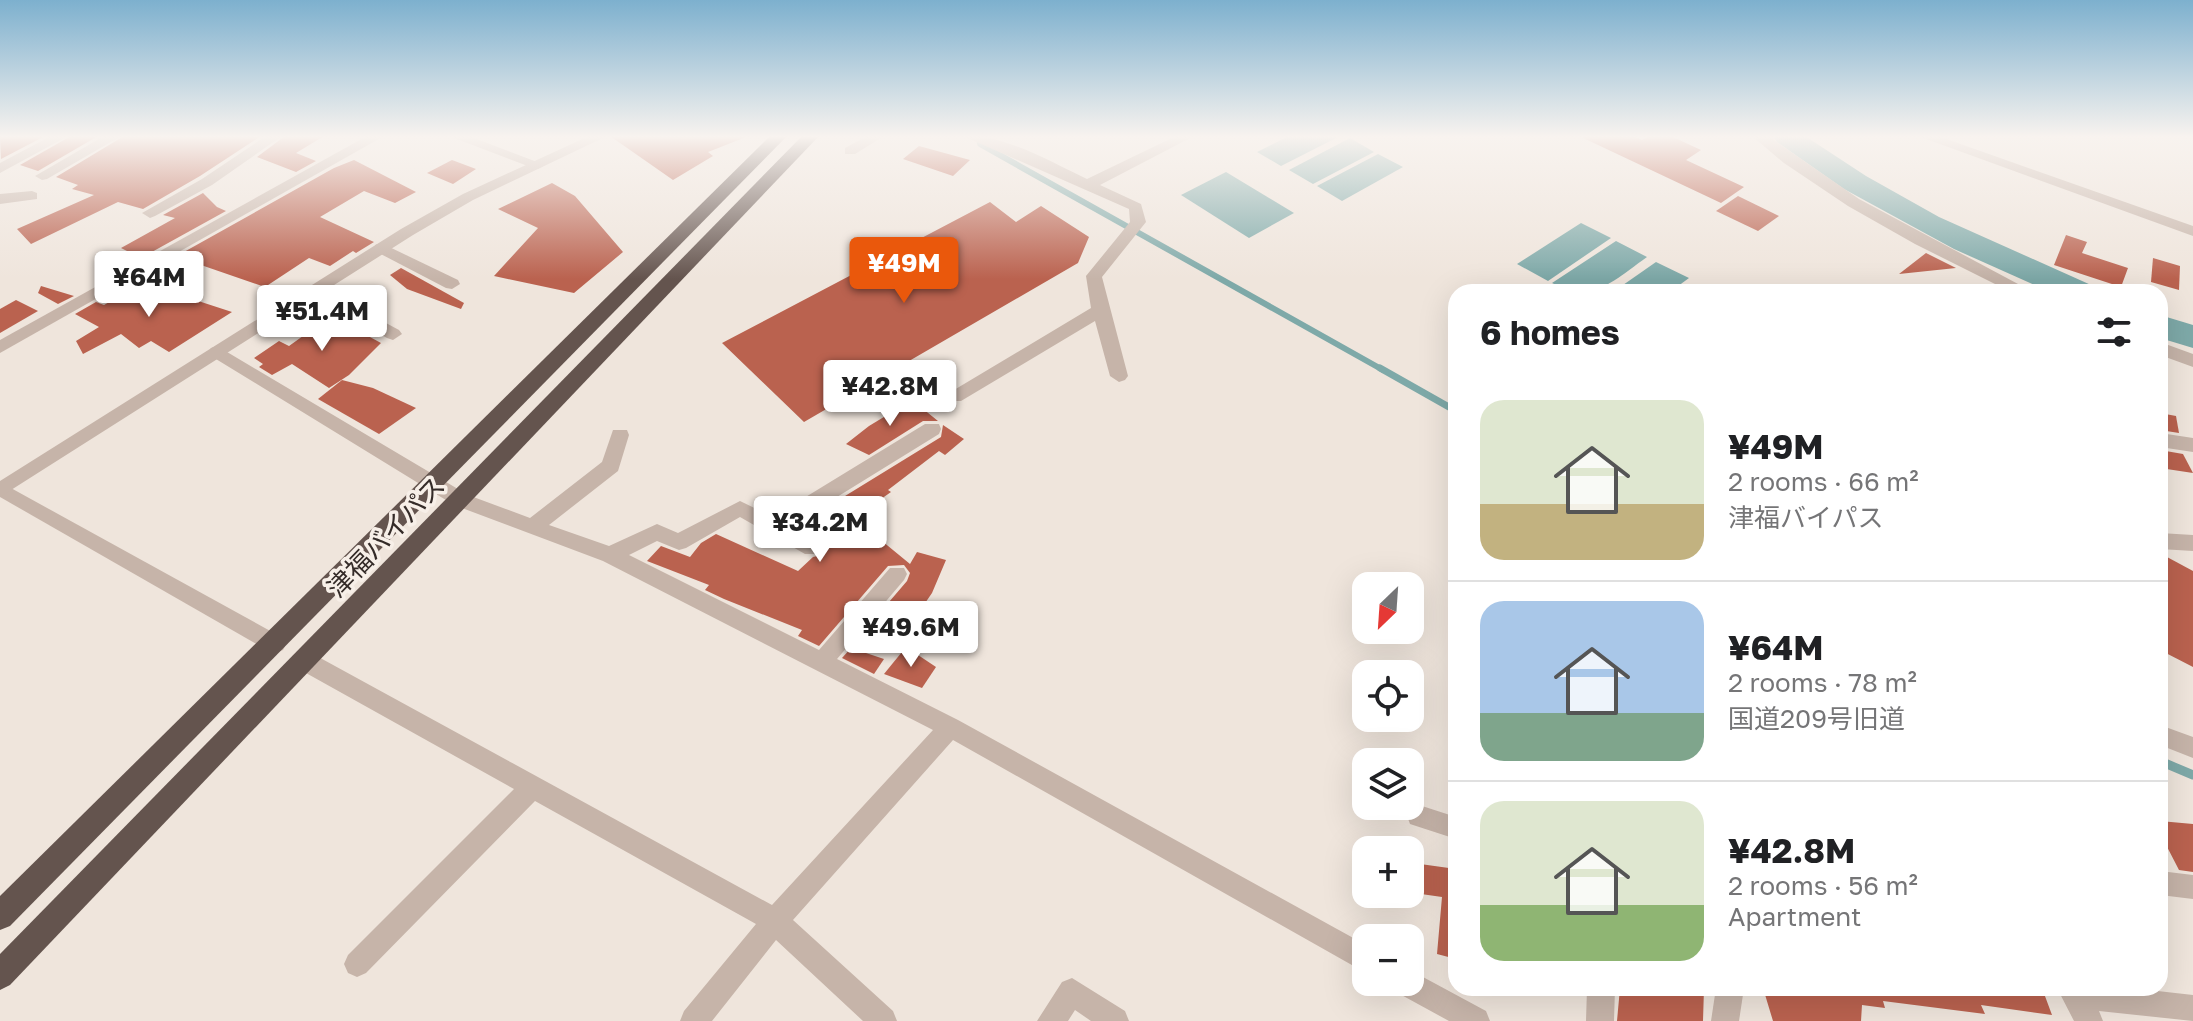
<!DOCTYPE html>
<meta charset="utf-8">
<style>
:root{--surface:#fff;--page:#f6f6f6;--text:#202124;--muted:#757577;--line:#e0e0e0;--accent:#ea580c}
body{margin:0;font-family:"Golos Text","Noto Sans JP",sans-serif;background:var(--page);color:var(--text);height:100vh;display:flex;flex-direction:column;font-size:30px;white-space:nowrap}
*{box-sizing:border-box;margin:0}
p{font-size:26px;color:var(--muted)}
.icon{flex:none;width:44px;height:44px;fill:none;stroke:currentColor;stroke-width:2;stroke-linecap:round;stroke-linejoin:round}
.map{position:relative;flex:1;overflow:hidden}
.sheet{position:absolute;left:1448px;top:284px;width:720px;height:712px;display:flex;flex-direction:column;background:var(--surface);border-radius:24px;box-shadow:0 8px 32px #0002}
.sheet>*{flex:none}
.needle{width:52px;rotate:205deg}
.fabs{position:absolute;left:1352px;top:572px;display:grid;gap:16px}
.fabs a{display:grid;place-items:center;width:72px;height:72px;border-radius:16px;background:var(--surface);box-shadow:0 8px 32px #0002;font-size:40px}
.price{position:absolute;translate:-50% -68px;padding:0 18px;border-radius:8px;background:#fff;color:#222;font-size:26px;line-height:52px;filter:drop-shadow(0 2px 4px #0008)}
.price::after{content:'';position:absolute;left:50%;top:48px;width:24px;height:18px;margin-left:-12px;background:inherit;clip-path:polygon(0 0,100% 0,50% 100%)}
.price.selected{background:var(--accent);color:#fff}
ul{padding:0;list-style:none}
li{display:flex;align-items:center;gap:24px;height:200px;padding:0 32px}
li+li{border-top:2px solid var(--line)}
li span{display:grid;place-items:center;flex:none;width:224px;height:160px;border-radius:24px;color:#555}
li>.icon{margin-inline-start:auto}
span .icon{width:96px;height:96px;fill:#fffc;stroke-width:1}
li b{font-size:34px}
h2{display:flex;justify-content:space-between;align-items:center;height:96px;padding:0 32px;font-size:34px}
.map>svg:first-child{display:block}
.water{fill:#7ea9a8}
.lines{fill:none;stroke-linecap:round;stroke-linejoin:round}
.stream-far2{stroke:#7ea9a8;stroke-width:6}
.stream-far1{stroke:#7ea9a8;stroke-width:7}
.stream{stroke:#7ea9a8;stroke-width:9}
.river{fill:#7ea9a8;fill-rule:evenodd}
.building{fill:#ba624f}
.minor{fill:#c6b4a9;fill-rule:evenodd}
.tertiary{fill:#c6b4a9;fill-rule:evenodd}
.trunk{fill:#64544e;fill-rule:evenodd}
.labels{text-anchor:middle;stroke-width:7;stroke-linejoin:round;paint-order:stroke}
.street-label{font-size:26px;fill:#342b28;stroke:#f7efe8}
</style>
<div class="map">
<svg width="2193" height="1021" viewBox="0 0 2193 1021">
<rect width="100%" height="100%" fill="#efe5dc"/>
<!-- water -->
<g class="water">
<path d="M1289,136H1340L1281,166L1257,152Z"/>
<path d="M1350,138L1374,152L1313,184L1289,170Z"/>
<path d="M1378,154L1403,167L1342,201L1317,186Z"/>
<path d="M1226,172L1294,213L1249,238L1181,195Z"/>
<path d="M1581,223L1611,238L1548,281L1517,264Z"/>
<path d="M1616,241L1647,257C1614,280 1593,305 1552,283Z"/>
<path d="M1656,262L1689,278L1670,292H1613Z"/>
</g>
<g class="lines">
<!-- stream-far2 -->
<path class="stream-far2" d="M979,136L980,144L1383,370"/>
<!-- stream-far1 -->
<path class="stream-far1" d="M1380,368L1456,411"/>
<!-- stream -->
<path class="stream" d="M2160,761L2193,775"/>
<!-- river -->
<g class="river">
<path d="M1773,136H1805L1866,176L1939,217L2091,285L2096,292H2050L1954,249L1844,189L1777,142Z"/>
<path d="M2160,315L2193,325V348L2160,338Z"/>
</g>
</g>
<!-- building -->
<g class="building">
<path d="M0,136H45L1,159Z"/>
<path d="M71,136H98L38,171L20,165Z"/>
<path d="M124,136H261L200,176L143,209L118,202L31,244L17,229L94,195L72,189L78,185L56,177Z"/>
<path d="M285,136H324L296,153L316,161L296,172L257,157Z"/>
<path d="M610,136H746V137L708,152L713,156L673,180Z"/>
<path d="M1579,136H1633L1642,140L1649,136H1671L1701,150L1686,160L1744,187L1721,203Z"/>
<path d="M919,146L970,160L953,176L903,159Z"/>
<path d="M354,160L416,192L395,203L364,191L320,217L374,242L356,253L353,251L330,266L309,258L265,287L201,265L195,269L175,257L334,168Z"/>
<path d="M452,160L476,169L453,184L427,173Z"/>
<path d="M552,183L575,196L623,252L574,293L494,276L538,228L498,209Z"/>
<path d="M203,193L217,207L226,211L141,258L121,248L175,218L163,215Z"/>
<path d="M1738,196L1779,216L1758,231L1716,211Z"/>
<path d="M990,202L1016,222L1041,206L1089,237L1078,263L804,422L722,343Z"/>
<path d="M2066,235L2087,242L2082,253L2128,268L2121,287L2054,265Z"/>
<path d="M1926,253L1956,268L1899,274Z"/>
<path d="M2153,258L2180,266L2179,290L2151,282Z"/>
<path d="M401,268L464,303L461,309L407,289L390,275Z"/>
<path d="M143,283L232,312L169,352L151,341L139,348L121,334L83,354L76,341L99,327L75,314L96,302L104,305Z"/>
<path d="M41,286L74,296L58,304L38,293Z"/>
<path d="M16,300L38,311L0,333V309Z"/>
<path d="M331,316L381,343L349,375L329,388L292,364L272,375L259,367L263,364L254,358L279,341L289,346Z"/>
<path d="M342,380L373,388L416,408L379,434L318,399Z"/>
<path d="M912,400L938,421H923L869,455L846,444L869,426Z"/>
<path d="M2160,413L2176,416L2179,433L2160,430Z"/>
<path d="M943,425L964,439L945,455L939,451L888,490L891,492L854,518L910,564L917,552L946,560L932,593L908,628L877,616L907,581L910,573L904,565L888,566L819,646L798,636L802,630L724,599L705,590L709,585L647,561L661,546L690,557L701,543L716,534L798,571L813,557L822,555L831,540L806,520L941,437Z"/>
<path d="M2160,450L2183,454L2193,473L2160,468Z"/>
<path d="M2167,557L2193,571V667L2160,650V567Z"/>
<path d="M906,647L936,667L922,688L884,674Z"/>
<path d="M851,648L884,659L874,674L842,658Z"/>
<path d="M2160,821L2193,824V872L2179,870L2164,841H2160Z"/>
<path d="M1413,863L1456,869V959L1437,954L1442,897L1414,893Z"/>
<path d="M1620,988H1704L1703,1021H1617Z"/>
<path d="M1763,988H2042L2052,1015L1981,1005L1985,1014L1883,1001L1885,1008L1862,1005L1861,1021H1773Z"/>
</g>
<g class="lines">
<!-- minor -->
<g class="minor">
<path d="M51,136H68L0,173V163Z"/>
<path d="M104,136H121L47,179L42,180L35,176Z"/>
<path d="M266,136H282L212,185L155,216L150,218L142,213L202,179Z"/>
<path d="M367,136H384L0,353V340Z"/>
<path d="M449,136H469L545,165L538,169L533,168Z"/>
<path d="M867,136H884L855,154H845V148Z"/>
<path d="M963,136C1007,135 1048,161 1087,179L1176,136H1194L1100,185L1141,204L1146,222L1102,277L1128,376L1125,380L1119,382L1110,376L1095,321L961,401H949L946,397L949,393L1091,308L1086,276L1130,222L1129,209Z"/>
<path d="M1752,136H1768L1859,199L2033,292H2011L1915,244L1848,206L1784,163Z"/>
<path d="M1918,136H1938L2193,226V236Z"/>
<path d="M32,191L37,193V199L0,204V194Z"/>
<path d="M381,243L458,280L460,284L452,289L446,288L375,251V245Z"/>
<path d="M315,285L399,330L402,334L393,340L387,338L309,294L307,290Z"/>
<path d="M2160,342L2193,354V367L2160,355Z"/>
<path d="M217,346L468,495L530,518L602,462L613,430H627L629,435L618,471L549,525L609,546L657,524L678,533L740,501L773,517L925,424H939L941,429L939,434L790,526L819,542L822,548L819,554H805L740,517L686,548L679,550L657,541L629,555L819,650L890,568H904L907,574L904,580L837,659L958,720L1366,945V973L953,740L793,920L893,1011L897,1021H863L776,940L712,1021H680L684,1011L756,924L535,801L366,973L357,977L348,973L344,964L348,955L514,789L297,668L294,661L297,654L305,652L313,654L772,905L933,730L603,561L454,505L211,356L208,352L211,348Z"/>
<path d="M2160,433L2193,438V452L2160,447Z"/>
<path d="M0,482L283,638L286,644L283,650L275,653L267,650L0,497Z"/>
<path d="M2160,533L2193,535V551L2160,549Z"/>
<path d="M2160,725L2193,737V758L2160,745Z"/>
<path d="M1419,805L1456,817V839L1410,824L1407,816L1410,808Z"/>
<path d="M2160,871L2193,875V899L2160,895Z"/>
<path d="M1410,970L1486,1011L1490,1021H1449L1396,992L1392,982H1410Z"/>
<path d="M1072,978L1125,1011L1129,1021H1091L1075,1010L1068,1021H1037L1062,982Z"/>
<path d="M1587,988H1615L1614,1021H1586Z"/>
<path d="M1716,988H1744L1739,1021H1711Z"/>
<path d="M2057,988H2131L2193,995V1021L2099,1011L2103,1021H2074Z"/>
</g>
<!-- tertiary -->
<path class="tertiary" d="M589,136H607L473,200L413,235L0,497V481L401,229L463,194Z"/>
<!-- trunk -->
<g class="trunk">
<path d="M770,136H787L10,926L0,930V896Z"/>
<path d="M802,136H819L10,985L0,990V954Z"/>
</g>
</g>
<!-- sky -->
<linearGradient id="sky" x2="0" y2="1"><stop stop-color="#7db0ce"/><stop offset="0.49" stop-color="#f8f3ef"/><stop offset="1" stop-color="#f8f3ef" stop-opacity="0"/></linearGradient>
<rect width="2193" height="279" fill="url(#sky)"/>
<g class="labels">
<!-- street labels -->
<g class="street-label">
<text transform="translate(386 537) rotate(-46)" y="9">津福バイパス</text>
</g>
</g>
</svg>
<div class="fabs">
<a><svg class="needle" viewBox="-14 -14 28 28"><path d="M0-13l5 13h-10z" fill="#e53935"/><path d="M0 13l5-13h-10z" fill="#757577"/></svg></a>
<a><svg class="icon" aria-label="locate" viewBox="0 0 24 24"><circle cx="12" cy="12" r="6"/><path d="M12 2v4M12 18v4M2 12h4M18 12h4"/></svg></a>
<a><svg class="icon" aria-label="layers" viewBox="0 0 24 24"><path d="M12 4l9 5-9 5-9-5zM3 14l9 5 9-5"/></svg></a>
<a>+</a>
<a>−</a>
</div>
<b class="price selected" style="left:904px;top:305px">¥49M</b>
<b class="price" style="left:149px;top:319px">¥64M</b>
<b class="price" style="left:322px;top:353px">¥51.4M</b>
<b class="price" style="left:890px;top:428px">¥42.8M</b>
<b class="price" style="left:820px;top:564px">¥34.2M</b>
<b class="price" style="left:911px;top:669px">¥49.6M</b>
<section class="sheet">
<h2>6 homes<svg class="icon" aria-label="filters" viewBox="0 0 24 24"><path d="M4 7h16M4 17h16"/><circle cx="9" cy="7" r="2"/><circle cx="15" cy="17" r="2"/></svg></h2>
<ul>
<li><span style="background:linear-gradient(#dfe7d0 65%,#c2b280 0)"><svg class="icon" aria-label="home" viewBox="0 0 24 24"><path d="M3 11l9-7 9 7M6 9v11h12V9"/></svg></span><div><b>¥49M</b><p>2 rooms · 66 m²</p><p>津福バイパス</p></div></li>
<li><span style="background:linear-gradient(#a9c7e8 70%,#7fa58c 0)"><svg class="icon" aria-label="home" viewBox="0 0 24 24"><path d="M3 11l9-7 9 7M6 9v11h12V9"/></svg></span><div><b>¥64M</b><p>2 rooms · 78 m²</p><p>国道209号旧道</p></div></li>
<li><span style="background:linear-gradient(#dfe7d0 65%,#8fb573 0)"><svg class="icon" aria-label="home" viewBox="0 0 24 24"><path d="M3 11l9-7 9 7M6 9v11h12V9"/></svg></span><div><b>¥42.8M</b><p>2 rooms · 56 m²</p><p>Apartment</p></div></li>
</ul>
</section>
</div>
